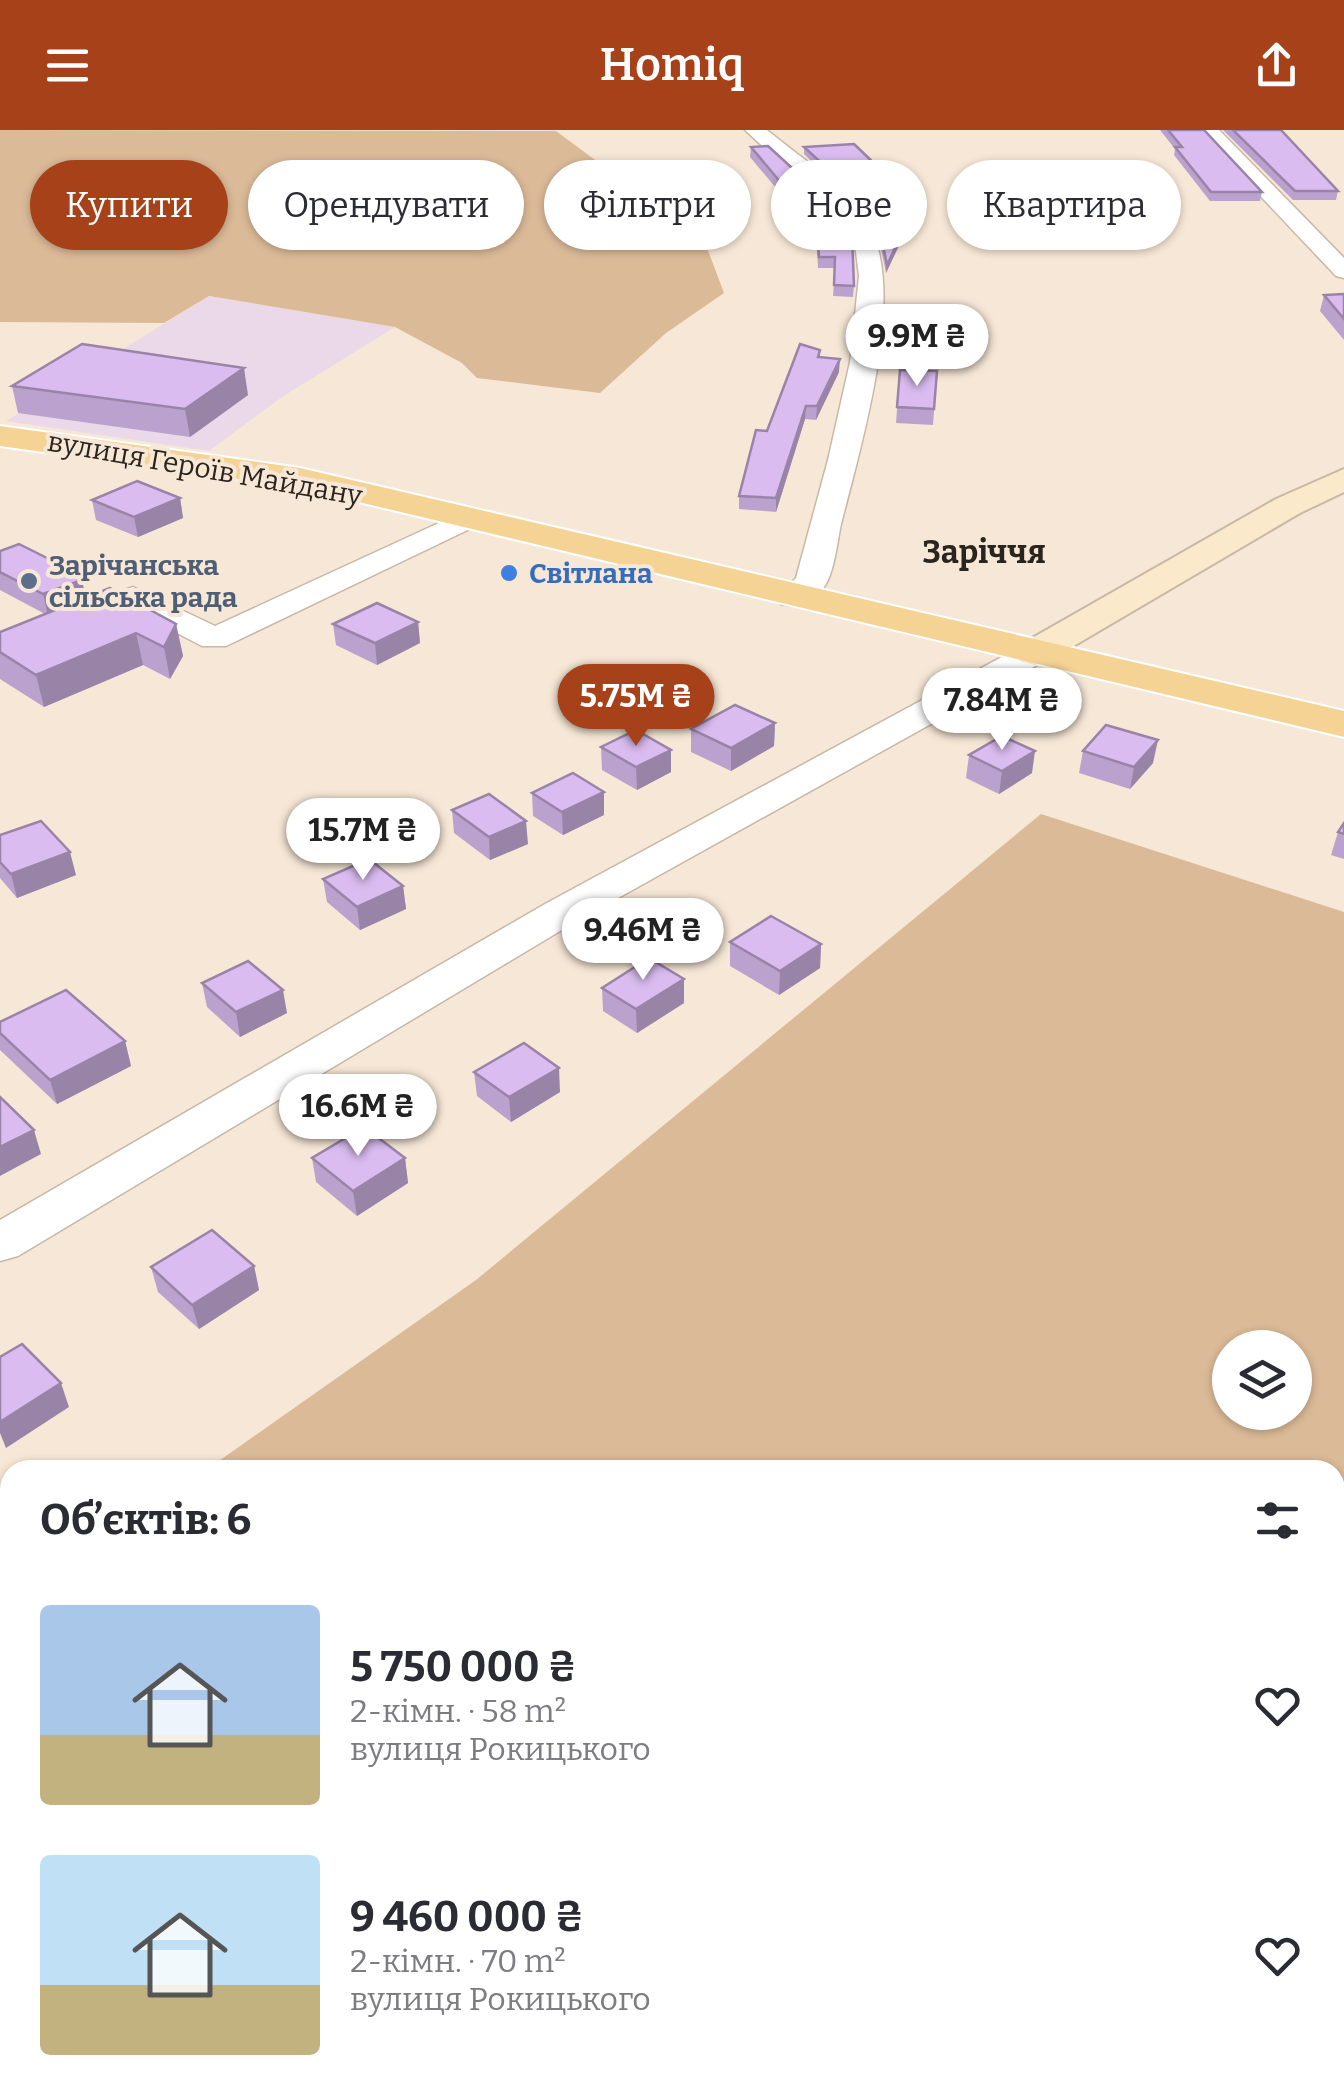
<!DOCTYPE html>
<html lang="uk">
<meta charset="utf-8">
<style>
:root{--surface:#fff;--page:#f7f7f7;--text:#2b2b33;--muted:#7c7c81;--accent:#a7411a}
body{margin:0;font-family:Bitter,serif;background:var(--page);color:var(--text);height:100vh;display:flex;flex-direction:column;font-size:38px;white-space:nowrap}
*{box-sizing:border-box;margin:0}
p{font-size:32px;color:var(--muted)}
.icon{flex:none;width:55px;height:55px;fill:none;stroke:currentColor;stroke-width:2;stroke-linecap:round;stroke-linejoin:round}
.map{position:relative;flex:1;overflow:hidden}
.panel{position:absolute;left:0px;top:1330px;width:1345px;height:640px;display:flex;flex-direction:column;background:var(--surface);border-radius:30px 30px 0 0;box-shadow:0 2px 8px #0004}
.panel>*{flex:none}
.banner{position:absolute;left:30px;top:30px;width:1285px;height:90px;display:flex;gap:20px}
.tools{position:absolute;left:1212px;top:1200px;display:grid;gap:20px}
.tools a{display:grid;place-items:center;width:100px;height:100px;border-radius:50%;background:var(--surface);box-shadow:0 2px 8px #0004;font-size:50px}
.price{position:absolute;translate:-50% -85px;padding:0 22px;border-radius:35px;background:#fff;color:#222;font-size:32px;line-height:65px;filter:drop-shadow(0 2px 5px #0008)}
.price::after{content:'';position:absolute;left:50%;top:60px;width:30px;height:22px;margin-left:-15px;background:inherit;clip-path:polygon(0 0,100% 0,50% 100%)}
.price.active{background:var(--accent);color:#fff}
ul{padding:0;list-style:none}
li{display:flex;align-items:center;gap:30px;height:250px;padding:0 40px}
li span{display:grid;place-items:center;flex:none;width:280px;height:200px;border-radius:10px;color:#555}
li>.icon{margin-inline-start:auto}
span .icon{width:120px;height:120px;fill:#fffc;stroke-width:1}
li b{font-size:42px}
h2{display:flex;justify-content:space-between;align-items:center;height:120px;padding:0 40px;font-size:42px}
.tag{padding:0 35px;border-radius:45px;background:var(--surface);box-shadow:0 2px 8px #0004;font-size:35px;line-height:90px}
.tag.active{background:var(--accent);color:#fff}
header{display:flex;justify-content:space-between;align-items:center;height:130px;padding:0 40px;background:var(--accent);color:#fff;font-size:45px;font-weight:600}
.map>svg:first-child{display:block}
.industrial{fill:#ebd9ea}
.green{fill:#dbba97;fill-rule:evenodd}
.lines{fill:none;stroke-linecap:round;stroke-linejoin:round}
.street-casing{stroke:#c7b8a7;stroke-width:3}
.secondary-casing{stroke:#c7b8a7;stroke-width:4}
.primary-casing{stroke:#fff;stroke-width:4}
.street{fill:#fff;fill-rule:evenodd}
.secondary{fill:#fae9ca;fill-rule:evenodd}
.primary{fill:#f5d394;fill-rule:evenodd}
.wall{fill:#bba2ce}
.shaded-wall{fill:#9984a8}
.building{fill:#dabcf0;stroke:#9984a8;stroke-width:2.5}
.shop-dot{fill:#3f7fe0;stroke:#f7e7d6;stroke-width:4}
.service-dot{fill:#5c6f8a;stroke:#f7e7d6;stroke-width:4}
.labels{text-anchor:middle;stroke-width:8;stroke-linejoin:round;paint-order:stroke}
.far-street-label{font-size:28px;fill:#2a241e;stroke:#f7e7d6}
.far-service-label{font-size:28px;font-weight:bold;fill:#4e5e75;stroke:#f7e7d6;text-anchor:start}
.far-shop-label{font-size:28px;font-weight:bold;fill:#366cbe;stroke:#f7e7d6;text-anchor:start}
.far-quarter-label{font-size:32px;font-weight:bold;fill:#2a241e;stroke:#f7e7d6}
</style>
<header><svg class="icon" aria-label="menu" viewBox="0 0 24 24"><path d="M4 6h16M4 12h16M4 18h16"/></svg>Homiq<svg class="icon" aria-label="share" viewBox="0 0 24 24"><path d="M12 15V3M7 8l5-5 5 5M5 13v7h14v-7"/></svg></header>
<div class="map">
<svg width="1344" height="1970" viewBox="0 0 1344 1970">
<rect width="100%" height="100%" fill="#f7e7d6"/>
<!-- industrial -->
<path class="industrial" d="M209,166L395,197L282,267L209,321L6,291Z"/>
<!-- green -->
<g class="green">
<path d="M0,0L556,1L610,41L689,70L724,163L666,203L600,263L477,248L462,233L395,197L209,166L164,193L0,192Z"/>
<path d="M1041,684L1344,782V1970H0V1485L10,1478V1960H1335V1340H206L476,1150ZM1230,1218H1295V1282H1230Z"/>
</g>
<g class="lines">
<defs>
<g id="street">
<path d="M745,0H767C804,31 863,66 877,115C899,188 860,320 841,394C837,413 835,437 826,454C817,470 799,478 781,474L777,467L796,448L828,330L850,232L859,146L855,114L840,88Z"/>
<path d="M1198,0H1219L1344,128V148L1336,146Z"/>
<path d="M467,380L478,383L482,389L478,395L226,516H202L131,479L0,530V508L133,457L215,496Z"/>
<path d="M1034,513L1046,516L1051,523L1046,530L575,792L18,1126L0,1131V1090L545,774L1022,516Z"/>
</g>
<path id="secondary" d="M1344,339V362L1300,383L1048,531L1034,535L1020,531L1014,523L1020,515L1276,369Z"/>
<path id="primary" d="M0,296L300,338L1344,581V607L300,358L0,316Z"/>
</defs>
<!-- street casing -->
<use href="#street" class="street-casing"/>
<!-- secondary casing -->
<use href="#secondary" class="secondary-casing"/>
<!-- primary casing -->
<use href="#primary" class="primary-casing"/>
<!-- street -->
<use href="#street" class="street"/>
<!-- secondary -->
<use href="#secondary" class="secondary"/>
<!-- primary -->
<use href="#primary" class="primary"/>
</g>
<!-- wall -->
<g class="wall">
<path d="M1160,0H1204L1262,62L1260,71H1210L1174,25L1175,19Z"/>
<path d="M1223,0H1281L1338,61L1336,70H1293Z"/>
<path d="M751,17L838,80L854,156L853,167L833,166L835,138H818L816,101H812L750,27Z"/>
<path d="M804,17L911,90L886,143L880,114L862,79L804,24Z"/>
<path d="M1344,164V210L1320,181L1324,165Z"/>
<path d="M820,220V227L839,242L816,290L805,289L776,382L739,379V366L767,301Z"/>
<path d="M900,240L937,241L933,295L896,293Z"/>
<path d="M12,256L248,265L190,307L18,283Z"/>
<path d="M180,368L183,388L138,407L96,390L92,370Z"/>
<path d="M0,421L68,442L82,450L86,468L176,494L183,526L170,549L143,535L44,577L0,549V502L45,484L0,460Z"/>
<path d="M418,492L420,513L377,535L336,515L333,494Z"/>
<path d="M775,593L774,616L731,641L691,622V599Z"/>
<path d="M601,617L671,642L637,660L602,640Z"/>
<path d="M1083,621L1153,633L1130,659L1079,643Z"/>
<path d="M969,625L1032,643L999,664L966,648Z"/>
<path d="M532,663L604,685L563,705L533,686Z"/>
<path d="M452,680L528,714L490,730L454,703Z"/>
<path d="M1344,693V729L1331,725L1338,702Z"/>
<path d="M0,705L76,745L17,768L0,748Z"/>
<path d="M323,749L403,756L406,779L360,800L327,772Z"/>
<path d="M730,812L821,814L820,838L779,865L730,836Z"/>
<path d="M202,853L287,883L240,907L207,877Z"/>
<path d="M602,858L684,873L637,903L603,881Z"/>
<path d="M0,892L125,911L131,936L57,974L0,920Z"/>
<path d="M474,942L560,962L511,992L477,966Z"/>
<path d="M312,1028H405L408,1053L357,1086L316,1052Z"/>
<path d="M254,1136L259,1160L199,1199L158,1162L151,1137Z"/>
</g>
<!-- shaded-wall -->
<g class="shaded-wall">
<path d="M912,82L911,90L886,143L887,135Z"/>
<path d="M840,229L839,242L816,290L817,276Z"/>
<path d="M244,238L248,265L190,307L185,279Z"/>
<path d="M806,276L805,289L776,382V368Z"/>
<path d="M180,368L183,388L138,407L134,387Z"/>
<path d="M67,438L71,454L82,450L86,471L48,486L43,464L63,439Z"/>
<path d="M418,492L420,513L377,535L375,513Z"/>
<path d="M176,494L183,526L170,549L164,517Z"/>
<path d="M136,503L143,535L44,577L36,545Z"/>
<path d="M775,593L774,616L731,641V618Z"/>
<path d="M1158,610L1153,633L1130,659L1134,637Z"/>
<path d="M671,620V642L637,660L636,637Z"/>
<path d="M1035,621L1032,643L999,664L1002,641Z"/>
<path d="M604,662V685L563,705L562,682Z"/>
<path d="M526,691L528,714L490,730L489,707Z"/>
<path d="M70,722L76,745L17,768L11,744Z"/>
<path d="M403,756L406,779L360,800L357,777Z"/>
<path d="M821,814L820,838L779,865L780,841Z"/>
<path d="M684,849V873L637,903L636,879Z"/>
<path d="M283,860L287,883L240,907L236,882Z"/>
<path d="M125,911L131,936L57,974L50,950Z"/>
<path d="M559,938L560,962L511,992L509,967Z"/>
<path d="M34,1000L41,1024L0,1046V1017Z"/>
<path d="M405,1028L408,1053L357,1086L353,1061Z"/>
<path d="M254,1136L259,1160L199,1199L192,1175Z"/>
<path d="M61,1253L69,1277L6,1318L0,1303V1292Z"/>
</g>
<!-- building -->
<g class="building">
<path d="M1168,0H1204L1262,62H1211L1175,17H1182Z"/>
<path d="M1233,0H1281L1338,61H1295Z"/>
<path d="M854,14L882,41H896L912,82L887,135L881,105L863,71L804,17Z"/>
<path d="M768,16L838,80L852,105L854,156L834,155L835,127H819L816,90H812L751,17Z"/>
<path d="M1344,164V189L1324,165Z"/>
<path d="M82,214L244,238L185,279L12,256Z"/>
<path d="M800,214L820,220L818,227L840,229L817,276H806L776,368L739,366L756,300L767,301Z"/>
<path d="M900,240L937,241L934,279L897,277Z"/>
<path d="M137,351L180,368L134,387L92,370Z"/>
<path d="M19,414L67,438L63,439L82,450L43,464L0,442V421Z"/>
<path d="M110,458L176,494L164,517L136,503L36,545L0,522V502Z"/>
<path d="M377,473L418,492L375,513L333,494Z"/>
<path d="M735,575L775,593L731,618L691,599Z"/>
<path d="M1106,595L1158,610L1134,637L1083,621Z"/>
<path d="M636,600L671,620L636,637L601,617Z"/>
<path d="M1002,606L1035,621L1002,641L969,625Z"/>
<path d="M573,643L604,662L562,682L532,663Z"/>
<path d="M489,664L526,691L489,707L452,680Z"/>
<path d="M41,691L70,722L11,744L0,732V705Z"/>
<path d="M1344,693V704L1338,702Z"/>
<path d="M369,729L403,756L357,777L323,749Z"/>
<path d="M771,786L821,814L780,841L730,812Z"/>
<path d="M649,828L684,849L636,879L602,858Z"/>
<path d="M248,831L283,860L236,882L202,853Z"/>
<path d="M66,860L125,911L50,950L0,903V892Z"/>
<path d="M524,913L559,938L509,967L474,942Z"/>
<path d="M0,967L34,1000L0,1017Z"/>
<path d="M364,997L405,1028L353,1061L312,1028Z"/>
<path d="M212,1100L254,1136L192,1175L151,1137Z"/>
<path d="M22,1214L61,1253L0,1292V1227Z"/>
</g>
<!-- markers -->
<circle class="shop-dot" cx="509" cy="443" r="10"/>
<circle class="service-dot" cx="29" cy="451" r="10"/>
<g class="labels">
<!-- far-street labels -->
<g class="far-street-label">
<text transform="translate(205 338) rotate(10)" y="10">вулиця Героїв Майдану</text>
</g>
<!-- far-service labels -->
<g class="far-service-label">
<text x="49" y="445">Зарічанська<tspan x="49" dy="32">сільська рада</tspan></text>
</g>
<!-- far-shop labels -->
<g class="far-shop-label">
<text x="529" y="453">Світлана</text>
</g>
<!-- far-quarter labels -->
<g class="far-quarter-label">
<text x="984" y="433">Заріччя</text>
</g>
</g>
</svg>
<div class="tools">
<a><svg class="icon" aria-label="layers" viewBox="0 0 24 24"><path d="M12 4l9 5-9 5-9-5zM3 14l9 5 9-5"/></svg></a>
</div>
<b class="price" style="left:917px;top:259px">9.9M ₴</b>
<b class="price active" style="left:636px;top:619px">5.75M ₴</b>
<b class="price" style="left:1002px;top:623px">7.84M ₴</b>
<b class="price" style="left:363px;top:753px">15.7M ₴</b>
<b class="price" style="left:643px;top:853px">9.46M ₴</b>
<b class="price" style="left:358px;top:1029px">16.6M ₴</b>
<div class="banner">
<a class="tag active">Купити</a>
<a class="tag">Орендувати</a>
<a class="tag">Фільтри</a>
<a class="tag">Нове</a>
<a class="tag">Квартира</a>
</div>
<section class="panel">
<h2>Об’єктів: 6<svg class="icon" aria-label="filters" viewBox="0 0 24 24"><path d="M4 7h16M4 17h16"/><circle cx="9" cy="7" r="2"/><circle cx="15" cy="17" r="2"/></svg></h2>
<ul>
<li><span style="background:linear-gradient(#a9c7e8 65%,#c2b280 0)"><svg class="icon" aria-label="home" viewBox="0 0 24 24"><path d="M3 11l9-7 9 7M6 9v11h12V9"/></svg></span><div><b>5 750 000 ₴</b><p>2-кімн. · 58 m²</p><p>вулиця Рокицького</p></div><svg class="icon" aria-label="heart" viewBox="0 0 24 24"><path d="M12 20l-8-8c-3-5 5-10 8-4 3-6 11-1 8 4z"/></svg></li>
<li><span style="background:linear-gradient(#bfe0f5 65%,#c2b280 0)"><svg class="icon" aria-label="home" viewBox="0 0 24 24"><path d="M3 11l9-7 9 7M6 9v11h12V9"/></svg></span><div><b>9 460 000 ₴</b><p>2-кімн. · 70 m²</p><p>вулиця Рокицького</p></div><svg class="icon" aria-label="heart" viewBox="0 0 24 24"><path d="M12 20l-8-8c-3-5 5-10 8-4 3-6 11-1 8 4z"/></svg></li>
</ul>
</section>
</div>
